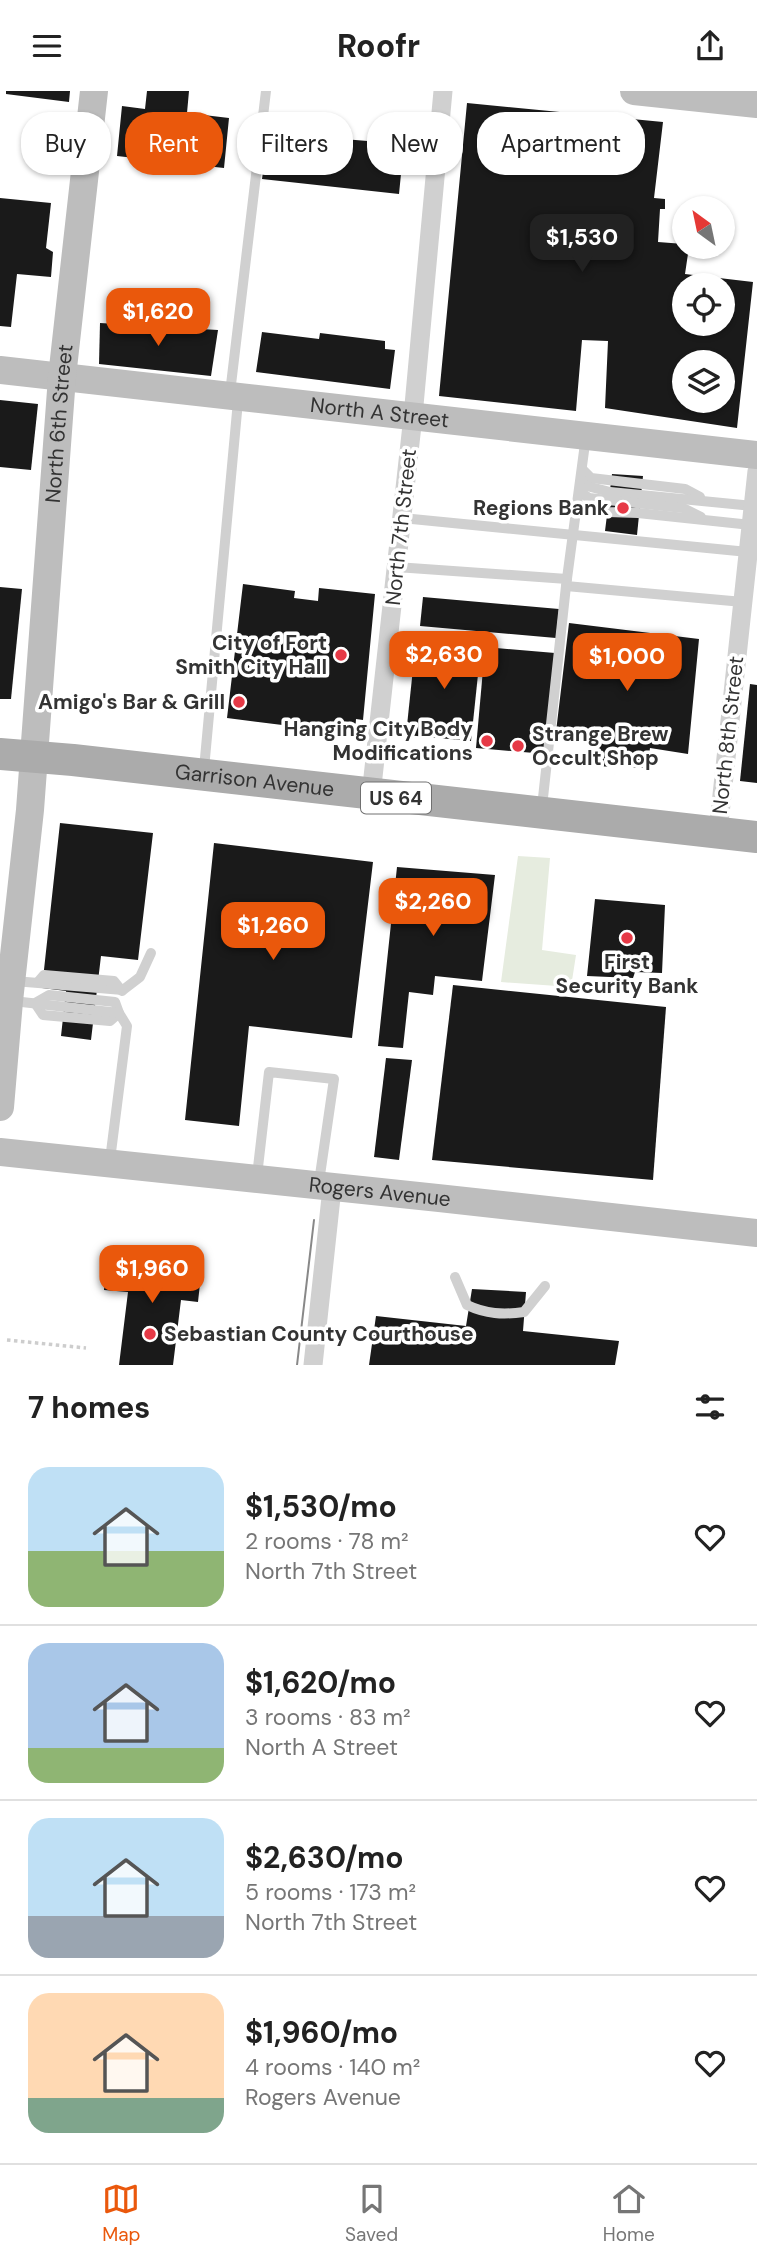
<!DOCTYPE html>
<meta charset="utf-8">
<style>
:root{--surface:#fff;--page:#f2f2f2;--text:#222;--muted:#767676;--line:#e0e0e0;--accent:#ea580c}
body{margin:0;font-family:"DM Sans",sans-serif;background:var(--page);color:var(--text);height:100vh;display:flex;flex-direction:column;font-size:26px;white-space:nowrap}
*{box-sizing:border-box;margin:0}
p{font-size:23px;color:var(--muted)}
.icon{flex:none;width:38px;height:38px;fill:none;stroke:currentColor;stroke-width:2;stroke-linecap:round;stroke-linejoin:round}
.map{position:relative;height:1274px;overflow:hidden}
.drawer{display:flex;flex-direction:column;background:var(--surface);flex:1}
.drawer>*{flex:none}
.banner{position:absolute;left:21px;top:21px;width:716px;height:63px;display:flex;gap:14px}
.needle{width:46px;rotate:327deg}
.controls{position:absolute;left:672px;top:105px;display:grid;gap:14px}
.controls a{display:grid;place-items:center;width:63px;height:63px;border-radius:50%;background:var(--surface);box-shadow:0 2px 5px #0004;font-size:35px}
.price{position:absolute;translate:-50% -60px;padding:0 16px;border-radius:14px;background:var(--accent);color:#fff;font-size:23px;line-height:46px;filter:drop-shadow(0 2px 4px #0008)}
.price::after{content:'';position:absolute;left:50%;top:42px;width:21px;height:16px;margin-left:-10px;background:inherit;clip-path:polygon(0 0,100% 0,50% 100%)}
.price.selected{background:#222;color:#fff}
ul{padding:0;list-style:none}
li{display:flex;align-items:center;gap:21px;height:175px;padding:0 28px}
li+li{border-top:2px solid var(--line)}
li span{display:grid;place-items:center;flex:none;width:196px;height:140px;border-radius:21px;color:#555}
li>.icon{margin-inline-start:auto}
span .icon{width:84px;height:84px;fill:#fffc;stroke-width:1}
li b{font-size:30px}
h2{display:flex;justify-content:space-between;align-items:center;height:84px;padding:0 28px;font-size:30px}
.tag{padding:0 24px;border-radius:28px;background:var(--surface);box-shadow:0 2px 5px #0004;font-size:24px;line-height:63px}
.tag.selected{background:var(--accent);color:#fff}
header{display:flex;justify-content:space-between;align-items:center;height:91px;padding:0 28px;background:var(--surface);font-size:32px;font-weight:700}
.dock{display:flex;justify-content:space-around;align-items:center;height:98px;border-top:2px solid var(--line);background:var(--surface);font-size:19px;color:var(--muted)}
.dock a{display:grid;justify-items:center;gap:4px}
.dock .selected{color:var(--accent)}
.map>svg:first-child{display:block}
.green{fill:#e6ecdf}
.building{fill:#1a1a1a;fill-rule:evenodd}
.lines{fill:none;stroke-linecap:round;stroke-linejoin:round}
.path{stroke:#cdcdcd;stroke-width:3.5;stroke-dasharray:3.5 3.5;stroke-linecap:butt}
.lane{stroke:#d0d0d0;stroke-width:10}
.street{stroke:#d0d0d0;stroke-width:19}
.secondary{stroke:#bdbdbd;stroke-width:28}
.primary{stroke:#ababab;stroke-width:32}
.tram{stroke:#888;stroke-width:2}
.poi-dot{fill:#e63946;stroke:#fff;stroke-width:2.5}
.labels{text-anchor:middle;stroke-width:7;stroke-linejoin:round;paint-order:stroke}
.shield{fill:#fff;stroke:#707070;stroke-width:2}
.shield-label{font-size:19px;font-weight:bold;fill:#333}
.street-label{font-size:21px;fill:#333;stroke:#fff}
.poi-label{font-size:21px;font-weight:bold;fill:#333;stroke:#fff;text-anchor:end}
</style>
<header><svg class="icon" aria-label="menu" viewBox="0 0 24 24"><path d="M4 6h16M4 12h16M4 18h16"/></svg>Roofr<svg class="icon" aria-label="share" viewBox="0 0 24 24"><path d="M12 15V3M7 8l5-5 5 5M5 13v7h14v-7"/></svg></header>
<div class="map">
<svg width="757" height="1274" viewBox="0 0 757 1274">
<rect width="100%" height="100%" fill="#fff"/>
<!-- green -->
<path class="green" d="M518,765L550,767L542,859L576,864L571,896L501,891Z"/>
<!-- building -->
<g class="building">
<path d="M6,0H70L69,11L6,3Z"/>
<path d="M147,0H189L187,22L229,27L224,77L117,65L122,15L145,18Z"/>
<path d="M467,12L663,31L654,107L665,108V118H660L658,151L684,153V156H689L685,183L753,191L737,337L605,317L608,250L582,249L576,320L439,305ZM684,194H723V233H684ZM684,271H723V310H684Z"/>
<path d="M271,27L332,33L331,47L404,53L399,103L262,88Z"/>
<path d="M0,107L51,112L46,157L53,161L51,186L17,183L11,236L0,235Z"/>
<path d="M100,232L218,239L211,285L99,273Z"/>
<path d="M262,241L319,248L320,242L385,250V258L395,259L390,298L256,281Z"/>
<path d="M0,309L38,313L31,379L0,376Z"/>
<path d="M612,383L643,385L637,444L605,440Z"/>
<path d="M243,493L295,500L294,507L318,510L319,497L375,503L363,629L356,628L355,643L227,627Z"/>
<path d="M0,496L22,498L11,608H0Z"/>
<path d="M423,506L559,518L556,547L420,535Z"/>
<path d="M569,532L699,548L688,663L650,657L647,677L591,675L596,650L555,649Z"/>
<path d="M416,549L481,555L471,650L406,644Z"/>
<path d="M485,556L555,562L546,663L476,657Z"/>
<path d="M750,593L757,594V692L740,690Z"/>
<path d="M60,732L153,742L138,869L101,865L91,949L61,945L66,900L42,897Z"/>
<path d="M214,752L373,771L352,947L249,935L239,1035L185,1029Z"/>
<path d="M397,776L495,784L482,890L435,885L433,904L409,901L403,957L378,955Z"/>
<path d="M595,808L665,814L662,882L635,881L633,887L587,885Z"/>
<path d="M453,894L666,916L653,1089L432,1069Z"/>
<path d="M386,967L412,969L399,1069L374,1066Z"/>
<path d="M108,1164L202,1174L198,1211L181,1209L173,1274H119L128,1201L104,1199Z"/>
<path d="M472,1198L526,1201L523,1240L619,1250L615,1274H369L376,1225L466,1235Z"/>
</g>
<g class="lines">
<!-- path -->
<path class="path" d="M7,1249L86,1257"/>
<!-- lane -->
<g class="lane">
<path d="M230,302L266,0"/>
<path d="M582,378L591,387L685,398L700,406"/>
<path d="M581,390L587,395L610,401L753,415"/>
<path d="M580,401L589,407L683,417L701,426"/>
<path d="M578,415L608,421L638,422L751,434"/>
<path d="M402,427L748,461"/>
<path d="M396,476L567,488"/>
<path d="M566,495L743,511"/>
<path d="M204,678L238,310"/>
<path d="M542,716L566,495L586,345"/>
<path d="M14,890L123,899L140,886L151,862"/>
<path d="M38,891L44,884L114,890L122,900"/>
<path d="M49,904L115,911L119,922L110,930L43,924L35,912Z"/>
<path d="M13,910L119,922L127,935L110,1069"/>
<path d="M257,1085L269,981L334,988L319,1091"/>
<path d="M455,1186L467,1214C486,1223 503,1224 524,1221L545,1195"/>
</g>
<!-- street -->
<g class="street">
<path d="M371,704L413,325L443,0"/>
<path d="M718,741L757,380"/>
<path d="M313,1274L332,1097"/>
</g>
<!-- secondary -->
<g class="secondary">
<path d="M634,0L757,13"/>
<path id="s1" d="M0,279L757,364"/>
<path id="s2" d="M0,1016L9,910L30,719L62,286L94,0"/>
<path id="s3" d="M0,1061C252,1088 505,1113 757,1142"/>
</g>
<!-- primary -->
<path class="primary" id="s4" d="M0,663L73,669L757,746"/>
<!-- tram -->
<path class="tram" d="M297,1274L314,1129"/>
</g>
<!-- markers -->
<g class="poi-dot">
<circle cx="623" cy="417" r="7"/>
<circle cx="341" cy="564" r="7"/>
<circle cx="239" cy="611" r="7"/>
<circle cx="487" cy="650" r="7"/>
<circle cx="518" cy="655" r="7"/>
<circle cx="627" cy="847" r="7"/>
<circle cx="150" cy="1243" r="7"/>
</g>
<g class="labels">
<!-- shield labels -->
<rect class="shield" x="361" y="691.5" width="70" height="31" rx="5"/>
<g class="shield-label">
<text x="396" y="714">US 64</text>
</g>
<!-- street labels -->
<g class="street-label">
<text dy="7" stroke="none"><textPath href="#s1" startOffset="382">North A Street</textPath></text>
<text dy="7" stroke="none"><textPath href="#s2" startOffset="686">North 6th Street</textPath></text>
<text transform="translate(401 436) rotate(-84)" y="7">North 7th Street</text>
<text transform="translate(728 644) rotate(-84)" y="7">North 8th Street</text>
<text dy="7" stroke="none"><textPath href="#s4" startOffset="256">Garrison Avenue</textPath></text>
<text dy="7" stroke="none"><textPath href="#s3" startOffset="382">Rogers Avenue</textPath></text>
</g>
<!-- poi labels -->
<g class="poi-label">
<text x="609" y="424">Regions Bank</text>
<text x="327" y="559">City of Fort<tspan x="327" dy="24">Smith City Hall</tspan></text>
<text x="225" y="618">Amigo's Bar &amp; Grill</text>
<text x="473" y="645">Hanging City Body<tspan x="473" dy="24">Modifications</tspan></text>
<text x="532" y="650" text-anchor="start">Strange Brew<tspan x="532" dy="24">Occult Shop</tspan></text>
<text x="627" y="878" text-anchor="middle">First<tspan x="627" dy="24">Security Bank</tspan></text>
<text x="164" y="1250" text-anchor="start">Sebastian County Courthouse</text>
</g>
</g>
</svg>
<div class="controls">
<a><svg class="needle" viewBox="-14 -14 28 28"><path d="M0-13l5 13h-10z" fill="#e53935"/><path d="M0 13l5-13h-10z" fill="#767676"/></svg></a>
<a><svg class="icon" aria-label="locate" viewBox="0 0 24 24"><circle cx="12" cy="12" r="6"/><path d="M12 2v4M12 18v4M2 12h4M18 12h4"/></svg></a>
<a><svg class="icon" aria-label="layers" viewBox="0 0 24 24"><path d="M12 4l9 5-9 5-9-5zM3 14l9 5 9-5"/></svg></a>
</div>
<b class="price selected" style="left:582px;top:183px">$1,530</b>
<b class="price" style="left:158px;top:257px">$1,620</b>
<b class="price" style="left:444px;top:600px">$2,630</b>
<b class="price" style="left:627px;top:602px">$1,000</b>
<b class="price" style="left:433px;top:847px">$2,260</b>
<b class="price" style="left:273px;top:871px">$1,260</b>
<b class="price" style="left:152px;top:1214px">$1,960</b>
<div class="banner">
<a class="tag">Buy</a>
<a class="tag selected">Rent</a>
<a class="tag">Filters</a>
<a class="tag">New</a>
<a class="tag">Apartment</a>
</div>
</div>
<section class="drawer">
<h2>7 homes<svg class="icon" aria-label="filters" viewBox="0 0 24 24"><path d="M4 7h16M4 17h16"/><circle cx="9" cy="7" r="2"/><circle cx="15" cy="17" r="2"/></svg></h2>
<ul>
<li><span style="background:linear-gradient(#bfe0f5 60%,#8fb573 0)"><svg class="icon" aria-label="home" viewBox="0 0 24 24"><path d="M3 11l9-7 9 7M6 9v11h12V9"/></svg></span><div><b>$1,530/mo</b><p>2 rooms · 78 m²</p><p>North 7th Street</p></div><svg class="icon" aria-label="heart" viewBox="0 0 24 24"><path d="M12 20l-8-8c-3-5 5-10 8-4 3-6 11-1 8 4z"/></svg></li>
<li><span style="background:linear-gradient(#a9c7e8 75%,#8fb573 0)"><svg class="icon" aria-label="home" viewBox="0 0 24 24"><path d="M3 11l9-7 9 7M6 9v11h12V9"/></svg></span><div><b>$1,620/mo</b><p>3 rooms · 83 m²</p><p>North A Street</p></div><svg class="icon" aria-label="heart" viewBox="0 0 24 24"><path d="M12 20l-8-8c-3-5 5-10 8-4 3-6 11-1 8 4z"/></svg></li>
<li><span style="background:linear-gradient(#bfe0f5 70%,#9aa5b1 0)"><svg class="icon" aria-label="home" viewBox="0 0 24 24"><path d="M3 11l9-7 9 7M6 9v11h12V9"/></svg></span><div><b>$2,630/mo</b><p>5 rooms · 173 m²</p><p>North 7th Street</p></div><svg class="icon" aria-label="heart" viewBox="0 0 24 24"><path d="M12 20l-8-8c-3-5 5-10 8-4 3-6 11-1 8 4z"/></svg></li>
<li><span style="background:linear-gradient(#ffd9b3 75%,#7fa58c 0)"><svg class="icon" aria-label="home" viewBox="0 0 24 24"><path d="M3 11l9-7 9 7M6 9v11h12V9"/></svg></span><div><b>$1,960/mo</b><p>4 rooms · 140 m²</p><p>Rogers Avenue</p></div><svg class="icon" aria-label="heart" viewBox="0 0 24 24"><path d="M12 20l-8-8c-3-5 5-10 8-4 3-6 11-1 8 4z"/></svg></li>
</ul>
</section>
<nav class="dock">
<a class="selected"><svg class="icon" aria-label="map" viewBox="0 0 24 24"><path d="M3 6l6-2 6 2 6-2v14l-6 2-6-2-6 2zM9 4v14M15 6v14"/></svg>Map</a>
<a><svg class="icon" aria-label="saved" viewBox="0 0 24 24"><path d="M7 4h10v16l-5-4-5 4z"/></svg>Saved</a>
<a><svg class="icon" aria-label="home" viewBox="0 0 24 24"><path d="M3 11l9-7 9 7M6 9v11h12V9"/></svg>Home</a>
</nav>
